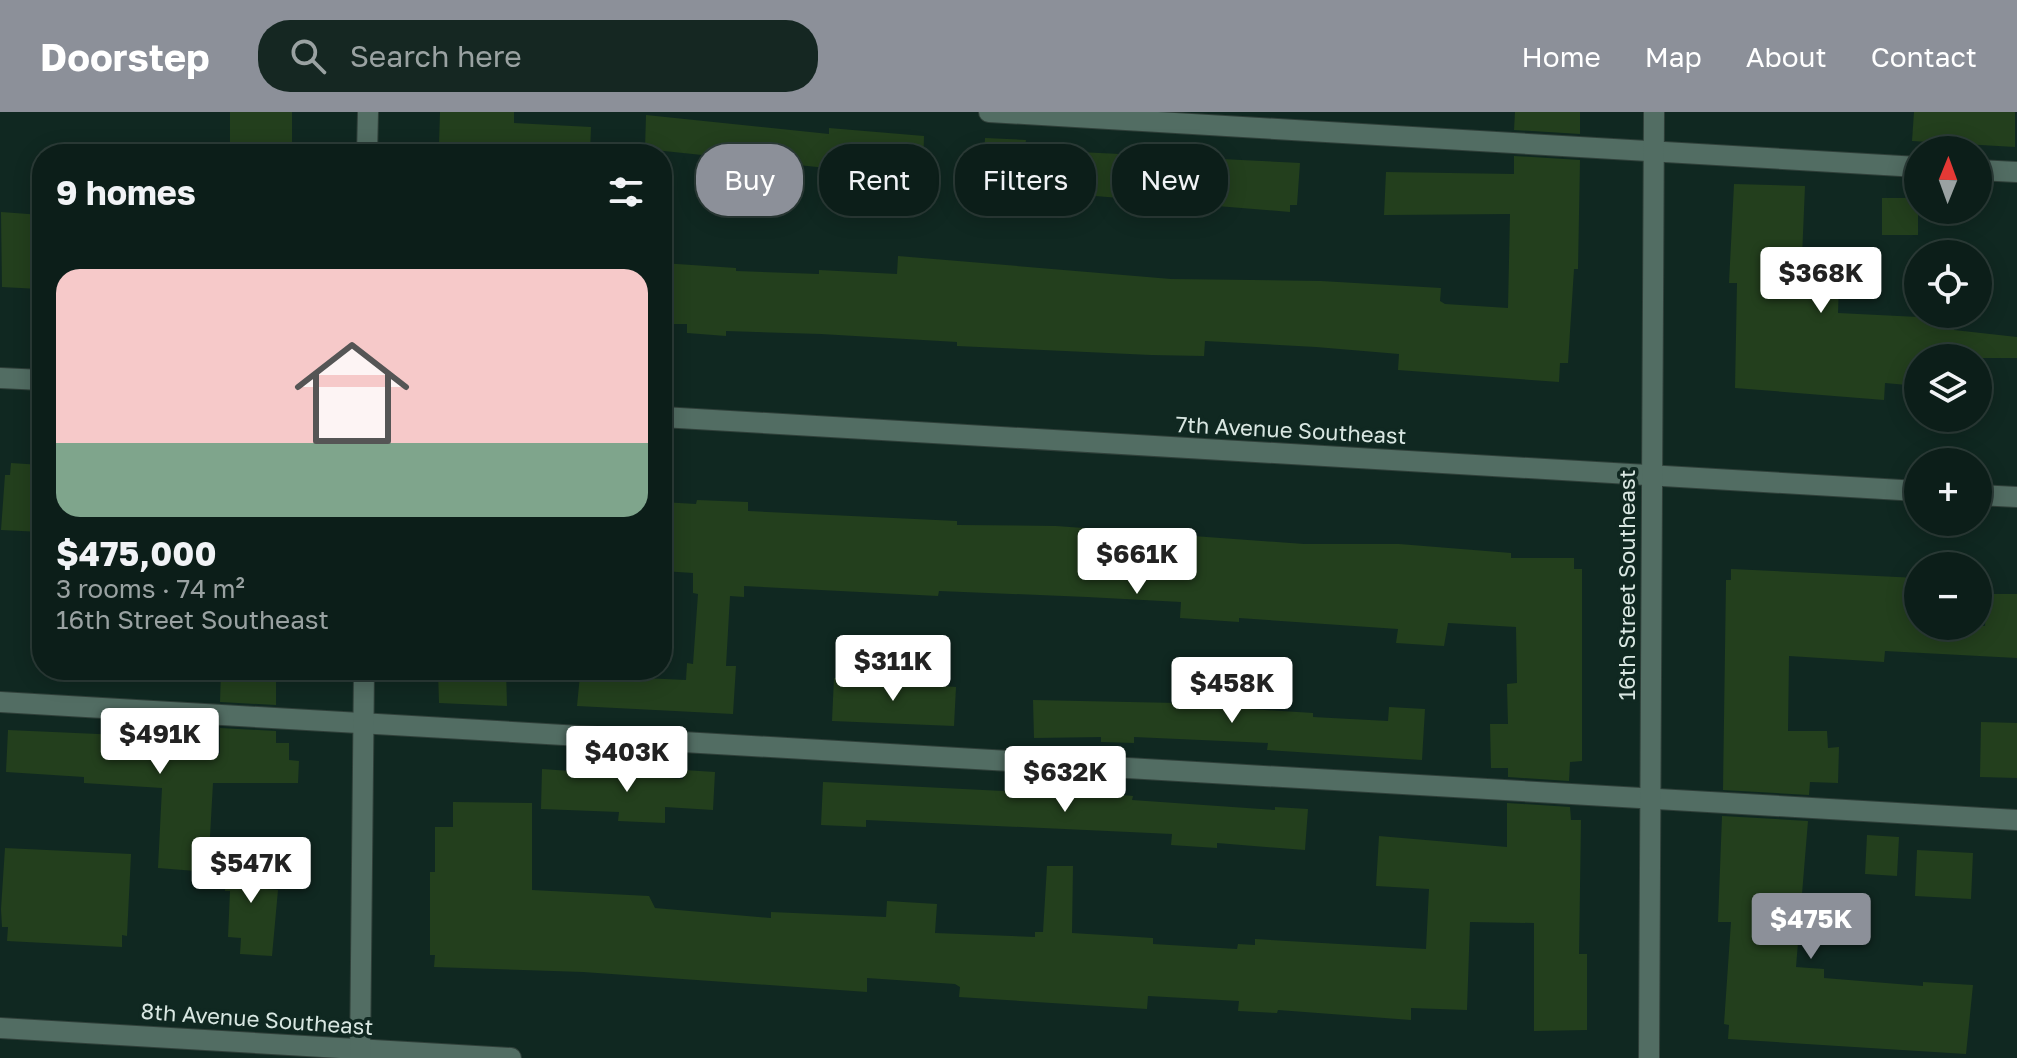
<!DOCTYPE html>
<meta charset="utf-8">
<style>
:root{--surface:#0c1e19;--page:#152722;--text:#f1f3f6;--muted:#9aa2a2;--line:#2c3c38;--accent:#8c9099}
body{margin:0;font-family:"Golos Text",sans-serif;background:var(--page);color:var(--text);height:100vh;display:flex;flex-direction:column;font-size:30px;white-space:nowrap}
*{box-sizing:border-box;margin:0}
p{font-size:26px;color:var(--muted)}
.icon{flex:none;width:44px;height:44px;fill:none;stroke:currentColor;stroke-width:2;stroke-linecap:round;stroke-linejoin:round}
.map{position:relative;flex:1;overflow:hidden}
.details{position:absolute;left:32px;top:32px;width:640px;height:536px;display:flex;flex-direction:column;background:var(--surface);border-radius:32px;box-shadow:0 4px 20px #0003,0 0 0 2px var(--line)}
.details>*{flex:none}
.banner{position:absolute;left:696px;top:32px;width:760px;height:72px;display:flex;gap:16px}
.needle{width:52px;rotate:1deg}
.controls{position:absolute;left:1904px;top:24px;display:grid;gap:16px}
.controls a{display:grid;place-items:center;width:88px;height:88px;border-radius:50%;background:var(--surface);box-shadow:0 4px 20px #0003,0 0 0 2px var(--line);font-size:40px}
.price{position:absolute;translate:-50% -68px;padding:0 18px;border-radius:8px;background:#fff;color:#222;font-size:26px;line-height:52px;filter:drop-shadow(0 2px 4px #0008)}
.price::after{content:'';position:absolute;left:50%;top:48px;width:24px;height:18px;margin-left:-12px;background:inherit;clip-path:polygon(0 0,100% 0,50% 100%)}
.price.current{background:var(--accent);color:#fff}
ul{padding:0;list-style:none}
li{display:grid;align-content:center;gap:16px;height:424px;padding:0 24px}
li+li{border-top:2px solid var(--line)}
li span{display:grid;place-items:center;height:248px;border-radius:24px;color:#555}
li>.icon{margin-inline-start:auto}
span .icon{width:144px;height:144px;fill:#fffc;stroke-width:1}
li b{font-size:34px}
h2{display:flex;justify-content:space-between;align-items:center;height:96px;padding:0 24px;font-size:34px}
.pill{padding:0 28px;border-radius:32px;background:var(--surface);box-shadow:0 4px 20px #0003,0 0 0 2px var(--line);font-size:28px;line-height:72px}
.pill.current{background:var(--accent);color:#fff}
header{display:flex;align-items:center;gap:48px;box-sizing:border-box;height:112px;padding:0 40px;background:var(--accent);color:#fff}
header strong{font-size:38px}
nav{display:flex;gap:44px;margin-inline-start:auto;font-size:28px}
.search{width:560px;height:72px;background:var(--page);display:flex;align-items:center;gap:20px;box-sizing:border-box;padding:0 28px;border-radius:32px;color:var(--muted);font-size:30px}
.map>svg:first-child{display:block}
.building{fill:#233f1d}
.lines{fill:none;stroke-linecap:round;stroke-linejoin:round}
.minor-casing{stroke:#30403a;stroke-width:22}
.minor{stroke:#526d63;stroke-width:20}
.labels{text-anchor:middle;stroke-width:7;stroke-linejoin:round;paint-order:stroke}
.street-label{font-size:22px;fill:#d9e7e2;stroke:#102821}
</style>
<header>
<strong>Doorstep</strong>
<div class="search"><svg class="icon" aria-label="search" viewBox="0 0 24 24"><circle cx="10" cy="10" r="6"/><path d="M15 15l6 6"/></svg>Search here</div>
<nav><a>Home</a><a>Map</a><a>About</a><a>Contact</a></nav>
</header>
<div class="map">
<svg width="2017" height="946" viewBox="0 0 2017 946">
<rect width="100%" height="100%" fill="#102821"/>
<!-- building -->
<g class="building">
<rect x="230" y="0" width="62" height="42"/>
<path d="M440,0H514V11L591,15L590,41L453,39V32H439Z"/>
<path d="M1515,0H1580V22L1514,18Z"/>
<path d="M1914,0H2015V35L1912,29Z"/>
<path d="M646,3L829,22V16L924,24L923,56L817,55L645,37Z"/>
<path d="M985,26L1026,28L1025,35L1080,37L1079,40L1300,51L1297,93H1290V100L1034,79L1035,65L983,62Z"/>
<path d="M1514,44L1580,48L1578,157H1574L1568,251H1560L1559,270L1398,258L1399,242L1316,235L1205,229L1204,244L1151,243L957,234V230L821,222L726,219V224L687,221V212H662V151L736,156V159L819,162V158L897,162L898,144L1171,167L1321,169L1441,176L1440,189L1445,192L1508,196L1510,102L1384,103L1386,60L1514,62Z"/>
<path d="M1734,72L1805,74L1801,169L1839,171L1838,201L1918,205L1955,210L1954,218L2017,225V246H1918V274L1885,271L1884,288L1735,276L1737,171H1729Z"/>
<rect x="1882" y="86" width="36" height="37"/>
<path d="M1,100L42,103L39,177L2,175Z"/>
<path d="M11,351L42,353V420L1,418L5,363H10Z"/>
<path d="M697,388L748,390V399L957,409V413L1056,414L1304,432H1399L1511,441V446H1574V457H1582V649L1570,650L1569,669L1508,665V656H1491L1490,612H1508L1507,572L1517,571L1516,515L1448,511L1444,534L1396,531L1398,517L1239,506V510L1180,506L1181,490L1087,485L939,479L938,484L744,474V485L730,484L726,554H736L733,602L577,594L580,563L686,568L687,551L693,552L698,482L693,481V461L662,459V390L696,392Z"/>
<path d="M1731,457L1918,466V514H1985L1987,482H2017V546L1885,539L1884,550L1789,544L1788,619H1827L1828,636L1839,635L1838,671L1810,670L1809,683L1723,678L1726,468H1731Z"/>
<path d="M221,558H276V593L220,590Z"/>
<path d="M438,558H506L507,594L439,591Z"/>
<path d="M834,566L956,575L954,614L832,609Z"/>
<path d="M1178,572L1220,574L1219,595L1313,601V605L1388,609L1389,595L1425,597L1422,648L1267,638L1268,631L1134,625V631L1101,630V625L1034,626L1033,588L1177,591Z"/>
<path d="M1981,610L2017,611V666L1980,665Z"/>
<path d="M220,616L276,619V631H289V648L299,649L298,671H213L208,760L158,756L162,676L84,671V665L6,660L8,618L143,624L142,634L220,642Z"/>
<path d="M542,657L683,667L684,658L715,660L713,698L665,695V711L618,709L619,700L541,697Z"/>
<path d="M823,670L1100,684V681L1133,684L1132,688L1275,698V695L1308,697L1305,738L1217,731V736L1171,733L1172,722L866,708V715L821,713Z"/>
<path d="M453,690L532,691V778L649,784L655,796L771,806V800L886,805L887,789L937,792L935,821L1035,825V820H1043L1047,754H1073L1072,821L1153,826V832L1237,837L1238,832L1255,833V827L1426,837L1429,777L1376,774L1379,724L1507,735V691L1570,695L1571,708H1581L1579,842H1587V918L1534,919V811L1470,810L1467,898L1411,896V908L1278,898L1277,901L1238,899L1239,889L1148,884L1147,897L959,885L960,875L955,872L867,866V880L583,860L434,855L435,843H430V760H435V715H453Z"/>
<path d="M1722,704L1808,709L1796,855L1824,857V866L1923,874V870L1973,873L1966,942L1728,927L1729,913L1724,912L1731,810H1718Z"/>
<path d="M1867,723L1899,725L1897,764L1865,762Z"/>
<path d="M5,736L131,742L127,824L122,823V835L7,829L8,815H2L1,797Z"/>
<path d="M1917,738L1973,741L1971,787L1915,784Z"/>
<path d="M226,744L267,745L266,777L278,778L272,844L240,842L241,826L228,825L230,779H225Z"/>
</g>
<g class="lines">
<defs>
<g id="minor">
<path d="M989,0L1918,55"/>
<path d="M367,42L368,0"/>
<path d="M1978,58L2017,60"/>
<path d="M0,266L42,268"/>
<path d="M662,305L1918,379"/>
<path d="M1978,383L2017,385"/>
<path d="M0,590L2017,708"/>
<path d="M0,916L511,946"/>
<path d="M360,946L364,558"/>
<path d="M1649,946L1654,0"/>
</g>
</defs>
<!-- minor casing -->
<use href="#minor" class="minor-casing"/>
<!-- minor -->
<use href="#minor" class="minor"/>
</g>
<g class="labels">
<!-- street labels -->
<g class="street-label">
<text transform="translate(1291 318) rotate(3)" y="8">7th Avenue Southeast</text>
<text transform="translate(1627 473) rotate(-90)" y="8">16th Street Southeast</text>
<text transform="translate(257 907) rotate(4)" y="8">8th Avenue Southeast</text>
</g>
</g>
</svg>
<div class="controls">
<a><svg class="needle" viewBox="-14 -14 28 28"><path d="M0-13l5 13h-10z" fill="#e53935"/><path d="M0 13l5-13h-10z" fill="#9aa2a2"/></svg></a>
<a><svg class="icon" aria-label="locate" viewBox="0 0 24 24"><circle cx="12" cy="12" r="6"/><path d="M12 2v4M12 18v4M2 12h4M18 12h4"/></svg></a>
<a><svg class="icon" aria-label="layers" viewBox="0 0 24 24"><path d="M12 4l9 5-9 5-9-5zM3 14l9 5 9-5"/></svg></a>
<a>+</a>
<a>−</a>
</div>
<b class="price" style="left:1821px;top:203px">$368K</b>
<b class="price" style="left:1137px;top:484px">$661K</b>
<b class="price" style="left:893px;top:591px">$311K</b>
<b class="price" style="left:1232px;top:613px">$458K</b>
<b class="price" style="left:160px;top:664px">$491K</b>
<b class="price" style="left:627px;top:682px">$403K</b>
<b class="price" style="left:1065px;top:702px">$632K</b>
<b class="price" style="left:251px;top:793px">$547K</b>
<b class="price current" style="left:1811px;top:849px">$475K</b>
<div class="banner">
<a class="pill current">Buy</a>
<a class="pill">Rent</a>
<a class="pill">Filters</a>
<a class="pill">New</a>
</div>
<section class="details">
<h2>9 homes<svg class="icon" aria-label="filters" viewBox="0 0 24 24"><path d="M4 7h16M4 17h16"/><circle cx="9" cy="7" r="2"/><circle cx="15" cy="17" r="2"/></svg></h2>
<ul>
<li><span style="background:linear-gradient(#f6c9c9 70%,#7fa58c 0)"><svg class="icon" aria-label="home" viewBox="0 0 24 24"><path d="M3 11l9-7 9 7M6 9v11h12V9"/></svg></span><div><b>$475,000</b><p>3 rooms · 74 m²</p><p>16th Street Southeast</p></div></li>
</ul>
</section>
</div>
